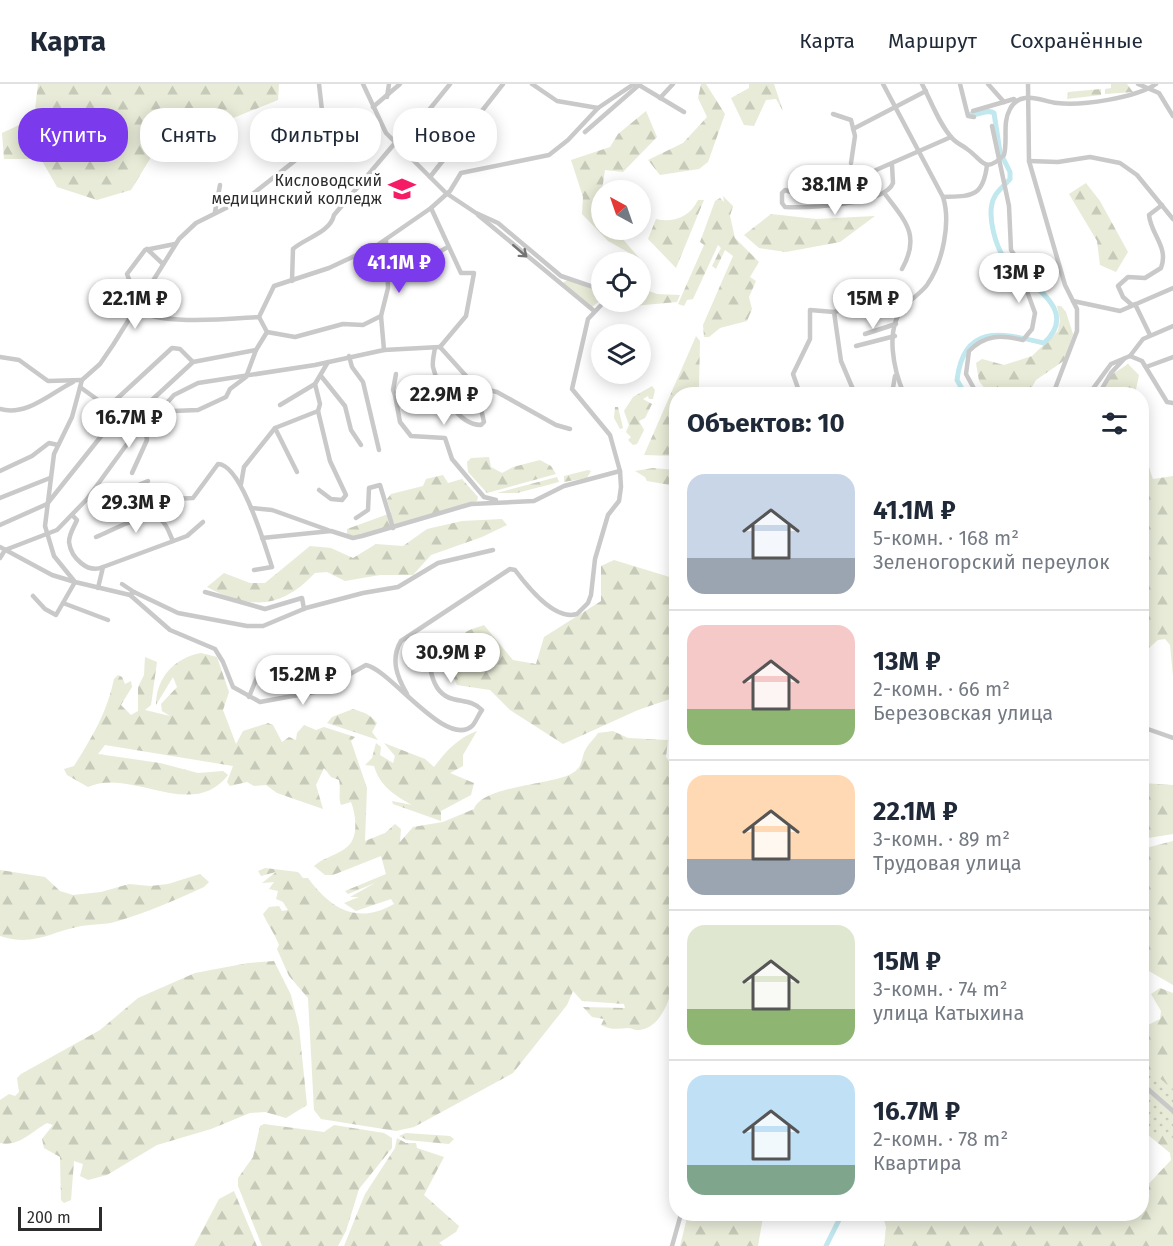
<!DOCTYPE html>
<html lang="ru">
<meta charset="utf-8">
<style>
:root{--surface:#fff;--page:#f2f2f3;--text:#1f2937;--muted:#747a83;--line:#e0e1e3;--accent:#7c3aed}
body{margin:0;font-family:"Fira Sans",sans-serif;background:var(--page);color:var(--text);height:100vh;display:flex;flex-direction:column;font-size:22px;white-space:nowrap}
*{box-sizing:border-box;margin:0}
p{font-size:20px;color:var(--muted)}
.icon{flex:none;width:33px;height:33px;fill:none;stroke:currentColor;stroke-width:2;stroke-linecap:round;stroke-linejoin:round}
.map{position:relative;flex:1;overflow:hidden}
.side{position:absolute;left:669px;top:303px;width:480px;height:834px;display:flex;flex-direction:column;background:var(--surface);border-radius:24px;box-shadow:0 3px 15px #0003}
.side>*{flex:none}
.hud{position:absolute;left:18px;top:24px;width:561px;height:54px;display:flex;gap:12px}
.needle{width:39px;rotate:320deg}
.buttons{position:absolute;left:591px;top:96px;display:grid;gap:12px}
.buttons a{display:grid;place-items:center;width:60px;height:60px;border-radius:50%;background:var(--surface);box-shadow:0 3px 15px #0003;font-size:30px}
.scale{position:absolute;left:18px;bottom:15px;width:84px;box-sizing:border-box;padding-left:6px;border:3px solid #2c2c2c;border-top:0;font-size:16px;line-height:21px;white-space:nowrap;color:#2c2c2c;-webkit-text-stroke:4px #fff;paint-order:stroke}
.price{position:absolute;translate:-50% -51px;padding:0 14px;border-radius:21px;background:#fff;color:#222;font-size:20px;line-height:39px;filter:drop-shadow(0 2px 3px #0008)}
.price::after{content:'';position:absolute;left:50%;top:36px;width:18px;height:14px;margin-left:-9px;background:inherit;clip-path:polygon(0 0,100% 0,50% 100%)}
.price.current{background:var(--accent);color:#fff}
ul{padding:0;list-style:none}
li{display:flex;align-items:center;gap:18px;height:150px;padding:0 18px}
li+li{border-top:2px solid var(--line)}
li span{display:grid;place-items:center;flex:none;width:168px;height:120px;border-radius:18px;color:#555}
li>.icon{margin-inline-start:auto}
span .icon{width:72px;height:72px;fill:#fffc;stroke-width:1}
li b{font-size:26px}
h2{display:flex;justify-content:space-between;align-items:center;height:72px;padding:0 18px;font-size:26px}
.pill{padding:0 21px;border-radius:24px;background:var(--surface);box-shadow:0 3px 15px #0003;font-size:21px;line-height:54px}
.pill.current{background:var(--accent);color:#fff}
header{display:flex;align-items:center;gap:36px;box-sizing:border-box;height:84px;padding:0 30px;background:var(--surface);border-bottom:2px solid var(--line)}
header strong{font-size:28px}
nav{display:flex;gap:33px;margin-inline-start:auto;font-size:21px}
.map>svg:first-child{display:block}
.grass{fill:#e7ebd7}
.forest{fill:url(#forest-firs)}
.park{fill:url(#park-dots)}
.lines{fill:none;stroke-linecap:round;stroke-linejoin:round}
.river{stroke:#c1e8ee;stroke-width:5}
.minor{stroke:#c9c9c9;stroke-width:4.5}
.oneway{stroke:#737373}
.labels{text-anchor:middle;stroke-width:6;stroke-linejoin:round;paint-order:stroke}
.poi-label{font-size:16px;fill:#2c2c2c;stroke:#fff;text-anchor:end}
</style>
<header>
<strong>Карта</strong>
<nav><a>Карта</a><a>Маршрут</a><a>Сохранённые</a></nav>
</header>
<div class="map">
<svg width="1173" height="1162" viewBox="0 0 1173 1162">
<defs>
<pattern id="forest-firs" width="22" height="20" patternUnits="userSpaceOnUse" patternTransform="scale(1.5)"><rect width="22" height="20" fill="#e7ebd7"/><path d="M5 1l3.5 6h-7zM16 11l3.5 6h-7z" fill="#c6cab9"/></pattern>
<pattern id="park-dots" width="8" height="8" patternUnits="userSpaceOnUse" patternTransform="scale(1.5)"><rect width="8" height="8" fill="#e7ebd7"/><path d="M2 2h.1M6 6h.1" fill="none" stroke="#c6cab9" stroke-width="1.8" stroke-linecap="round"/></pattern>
</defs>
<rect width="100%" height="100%" fill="#fff"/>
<!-- grass -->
<path class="grass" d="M567,196L601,208V216L592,223L563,199Z"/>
<!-- forest -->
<g class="forest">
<path d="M38,0H279L278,16L156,65L131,106L97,116L57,103L41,75H4L2,49L34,34Z"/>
<path d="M701,0H706L725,30L708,78L699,85L660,91L648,76L683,59L707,33L698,14Z"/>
<path d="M749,0H774L783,27L776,15L766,16L754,42L744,41L731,14L749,4Z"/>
<path d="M1111,0H1127L1133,8L1105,10V5L1111,4Z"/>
<path d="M1101,5V11L1067,15L1068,8Z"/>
<path d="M646,27L657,53L623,88L605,86L599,126L601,129L602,146H615L640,175L608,157L582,130L583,113L571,76L610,63L618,50Z"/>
<path d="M1086,99L1100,117L1128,168L1116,188L1100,181L1097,157L1069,110Z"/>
<path d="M723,112L733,122L730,132L735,154L759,178L750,193L756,197L749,213L752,225L747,237L720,244L709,253H704L703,241L733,172L725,166L716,185L712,182L721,164L718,161L693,215L687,216L684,222L678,220L704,161L700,158L715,117L720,114L724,118Z"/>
<path d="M698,116H704L676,184L648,155L656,135C673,139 690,133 698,116Z"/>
<path d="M771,130L816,135L875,132L840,158L786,168L759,164L744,151Z"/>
<path d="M641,204L657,210L680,211L677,218L633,222V219L640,218Z"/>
<path d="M1057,222H1061L1066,228L1073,250L1065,276L1036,296L1028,310H989L979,297L976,279L982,275L1004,281L1032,272L1058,247L1060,236Z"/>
<path d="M696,252L700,257L699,302L695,310H676V372L644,371Z"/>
<path d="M1128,280L1139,291L1135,310H1095L1108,293Z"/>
<path d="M652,302L655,306L653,315H649L648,312L643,315L652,320L645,334L639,337L644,346L637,360L633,361L628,356L631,353L626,348L629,341L624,327L633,313Z"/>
<path d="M615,323H618L623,344L620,345L614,334Z"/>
<path d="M1142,364L1153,395L1173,392V592L1170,561L1165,555L1158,556L1142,570Z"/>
<path d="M489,373L491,383L502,389L513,383L540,376L551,382L556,390L487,409L468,388L467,378L471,374Z"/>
<path d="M653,384L676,386V402L647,397L645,393L635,387Z"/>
<path d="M588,386L591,387L587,394L564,398V392Z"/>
<path d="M443,391L448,399L462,395L478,413L477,417L354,453L347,450V445L391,429L387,415L391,410L423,402L426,395Z"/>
<path d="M557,393L559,398L517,409H497Z"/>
<path d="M502,435L507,441L482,453L431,471L413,491H380L345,497L327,488L315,489C281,525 251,526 207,503L224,489L250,499H265L310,462L331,464L353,474L376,460L403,462L427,445L462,437Z"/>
<path d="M614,476L676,495V613L638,626L563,660L510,626L490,606L457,601C448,584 448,562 466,548C470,545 479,543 484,541L513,576L536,580L544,553L601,517V482Z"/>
<path d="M201,569L217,573L229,608L223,626L236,660L243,647L268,639L273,641L282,658L289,653L296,656L297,649L304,641L316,646L324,643L355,653L351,657L367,704L365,757L385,749L395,740L401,745L400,758L413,743L443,738L474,725C482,702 550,701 571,690C585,682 580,673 587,663C590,658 595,654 598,649L613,647L628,654L668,656L666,673L676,687V867L674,869C678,891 668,946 637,946C634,946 631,944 628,944C618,945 610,946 601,941L604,935L592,933L583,923L625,924L624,920L582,917L573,907L567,921L513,989L414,1043L396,1047L321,1035L314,1026L308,914L289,892L277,865L279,861C275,850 268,841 263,830L269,823L279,822L282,827L288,826L283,818L276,815L278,807L269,805L274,798L262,799L276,788L261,792L258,787L265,784L298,788L303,794H308C331,825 357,841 394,820L391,815L356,827L344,819L359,813H350L375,799L348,810L345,807L386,790L381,772L333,791H325L314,782C324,773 338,771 347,763C359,753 356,731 351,718L341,721C338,714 341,704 339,696L331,693L324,684L316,701L323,725L277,709L266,701L254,702L247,698L230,702L227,698L233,682L105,661L98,670L160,679L198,689L223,687L228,691C192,738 131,683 88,703L67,691L64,685L74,682C92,653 107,629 114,595L118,591L122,593L125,600L131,597L132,603L121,621L131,631L138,627V603L144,591L145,573L157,578L151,621L145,626L170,632L162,627L161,620L177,603L173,593L156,621C156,594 174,574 201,569Z"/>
<path d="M353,625C364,629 369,629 377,639L372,648L378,656L327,639L332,633Z"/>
<path d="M477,647L463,671V682L450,689L474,699L471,711L441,727V737L393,720L392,717L412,721C394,711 380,702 374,682L365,681L372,674L376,659L381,663L380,671L393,679L395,672L384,659L425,675L434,683C446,667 458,654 477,647Z"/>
<path d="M1142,699L1173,701V750L1142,755Z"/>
<path d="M1173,757V901L1142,883V765Z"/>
<path d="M0,786L45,793L60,807L73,811L101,808L129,800L150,802L168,800L200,790L209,798L204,803C176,816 148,828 118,837C106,841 93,840 81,842C50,848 33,863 0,852Z"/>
<path d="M274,877L291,911L299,943L307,1021L286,1034L265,1028L250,1029L211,1045L157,1061L107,1091L88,1096L80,1092L83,1080L74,1077L71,1116L64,1119L61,1116L60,1073L44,1064L42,1055L53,1041L47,1039C31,1048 19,1063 0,1059V1016L9,1010L15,1012L19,1008L17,994L21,990L100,946L138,914L195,889L248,879Z"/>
<path d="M1160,904L1173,909V1162H884L886,1143L884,1136L887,1130H1142V1107L1171,1076L1170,1069L1147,1050L1142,1054V944L1160,935L1161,927L1151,910Z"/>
<path d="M264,1040L324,1048L334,1041L384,1049L392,1054V1064L359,1105L346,1147L338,1162H262L238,1102V1094L253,1073L260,1042Z"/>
<path d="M406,1049L450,1052L454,1055L449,1060L407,1056L399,1052Z"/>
<path d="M397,1054L406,1059H416L417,1064L444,1073L424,1111L459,1142L456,1148L439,1159L443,1162H344L365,1110L395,1064Z"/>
<path d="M234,1107L257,1162H194L219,1115Z"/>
<path d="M688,1130H759L763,1133L758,1162H680Z"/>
</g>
<!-- park -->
<g class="park">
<path d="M348,42L363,56L347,73L332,59Z"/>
<path d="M1142,980L1173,1005V1054L1142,1045Z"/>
</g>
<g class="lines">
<!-- river -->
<g class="river">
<path d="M965,310L957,296C964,239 1001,249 1044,259C1080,226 1031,202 1010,181C996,168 985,129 995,112C998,106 1006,100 1010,95V88L1000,68L994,29C987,24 977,33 969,30"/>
<path d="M826,1162L842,1130"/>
</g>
<!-- minor -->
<g class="minor">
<path d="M319,0L324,44L315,61L250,112L196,139L179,155L113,261L100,280L82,296L72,333L54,370L45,442L54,472L75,498L130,511L134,508L178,529L247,542H263L306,524L363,509L398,503L438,479L493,466"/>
<path d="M363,0L386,49L446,109L476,129L498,139L561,192L602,206"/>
<path d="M532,0L557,17L598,24"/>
<path d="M883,0L943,113C951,138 943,178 927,201C921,209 911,215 904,223C884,245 894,287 904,310"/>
<path d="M922,0C931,17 939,40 952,54C956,59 962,61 967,65C983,76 984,91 1004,71C1008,56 1002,39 1010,25C1013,19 1018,15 1025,14C1036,12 1046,18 1057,19C1081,22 1136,14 1156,0"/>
<path d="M960,0L968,32L974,33"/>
<path d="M988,0L1004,18"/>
<path d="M1028,0L1029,77L1065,201L1077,225V247L1053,310"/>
<path d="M1138,0L1159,9L1173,32"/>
<path d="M639,1L684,28"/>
<path d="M387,13L389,0"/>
<path d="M660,14L673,0"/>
<path d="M373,23L400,0"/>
<path d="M973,27L1014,15L1016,17"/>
<path d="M833,30L851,36L855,52L851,79"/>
<path d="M853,45L926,7"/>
<path d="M585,48L640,0"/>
<path d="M399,63L450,0"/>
<path d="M1029,77L1058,78L1090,73L1120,79L1137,91L1173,135"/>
<path d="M892,81L893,99C885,121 807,124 785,123L782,119V109L785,106L803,112L826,108L951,53"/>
<path d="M430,93L503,0"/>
<path d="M885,110C905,137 921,151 902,185"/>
<path d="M943,113C971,112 983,114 987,81"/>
<path d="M431,124L461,189H474L466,232L440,263"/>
<path d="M215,128L220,101"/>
<path d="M478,131L593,226"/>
<path d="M147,165L163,180"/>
<path d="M426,183L435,170L448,163"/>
<path d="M292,197L293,165C305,154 330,149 334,131L395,59"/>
<path d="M146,209L130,198L127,190L145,166L175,160"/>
<path d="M1073,217L1120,227L1173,204"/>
<path d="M1135,220L1150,251"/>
<path d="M1132,221L1123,213L1118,202L1128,193L1145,194L1161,184C1169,163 1151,151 1149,131L1162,121"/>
<path d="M134,225C163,242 226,235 259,233L274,202L329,184L376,162L431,124L450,107L461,89L549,71L568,56L598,24L634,0"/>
<path d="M834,228L841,277L855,310"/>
<path d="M267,248L295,253L343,240L363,241L381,232"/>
<path d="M865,250L896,240"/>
<path d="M856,262L895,252"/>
<path d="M435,264C434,270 432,278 433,283C438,304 457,341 481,341L484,338L476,303L440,263"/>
<path d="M384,266L381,232L388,204L386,156"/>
<path d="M349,272L352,283L363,298L379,366"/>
<path d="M1130,272L1142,277L1167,318L1173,319"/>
<path d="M0,273L19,276L48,297L82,296"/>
<path d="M1146,283L1173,273"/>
<path d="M321,292L345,322L351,346L361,361"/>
<path d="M315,300L320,320L318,327L330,377L346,411L342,416L331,415L319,406"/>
<path d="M80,303L138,345"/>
<path d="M476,303L497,308L556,341L570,345"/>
<path d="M442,304L439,312L395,311L400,338L411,352L445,354L452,375L484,413L496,416"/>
<path d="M853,306L864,310"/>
<path d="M800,310L793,290L810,255V226L834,228L877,217H896L903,224"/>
<path d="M892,310L895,292"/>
<path d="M977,310L966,290L969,267C986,250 1001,251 1023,256L1032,245L1035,229L1024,199L1027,189L1011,166L1009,122L992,42"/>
<path d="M1089,310L1111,280L1130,272L1143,255L1173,242"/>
<path d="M1099,310L1111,289L1124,275"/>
<path d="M395,311L393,306L396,290"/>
<path d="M280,321L315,300L328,278"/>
<path d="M108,323L172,264L180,265L193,278"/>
<path d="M0,325C26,333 51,309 73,298"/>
<path d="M159,328L163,331L173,327L198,326L226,313L230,305L246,293L256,266L267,248L259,233"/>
<path d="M128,338L193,278L256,266"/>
<path d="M275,344L297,388"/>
<path d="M0,387L32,372L49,359L58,361"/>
<path d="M132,389L147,356L145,343"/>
<path d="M241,400L244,383L275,344L318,327"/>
<path d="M0,414L50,394"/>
<path d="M87,415L124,407L148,397"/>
<path d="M171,415L193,414L218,380C241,380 265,462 272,483L254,486"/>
<path d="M251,424L272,426L328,446"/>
<path d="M72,431L77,436C74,443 69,450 69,458C71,474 88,490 103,483"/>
<path d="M356,434L368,426L369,404L380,401L393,444"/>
<path d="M0,441L47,420L118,331"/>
<path d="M96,453C112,447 145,426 161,436C167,440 170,451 173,457"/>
<path d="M262,454L331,447L353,454L362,452L471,420L534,417L564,402L620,387"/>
<path d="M0,463L52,491L75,498L56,531L45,525L33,512"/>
<path d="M673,470H676"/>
<path d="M0,474L5,466L57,446L87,415L138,345L145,343L174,311L198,299L315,281L384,266L440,263"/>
<path d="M122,500L134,508"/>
<path d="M98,504L103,483L187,452L203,438"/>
<path d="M205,508L265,525L302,514L304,525"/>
<path d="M130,511L170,546L215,565L223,578L233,603L260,618L320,607L366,581C391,586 446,665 472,642C476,638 478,631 482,626C473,617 464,618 453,615C429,609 426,573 433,554"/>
<path d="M63,519L108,536"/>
<path d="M407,610C397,593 390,575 401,557L510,485L515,486C527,502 554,537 577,530L588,519L591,511L595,475L608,431L619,417L621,403L620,387L610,351L572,305L588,235L604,218"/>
<path d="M249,613L257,593L308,578"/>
<path d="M1142,643L1173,654"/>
<path d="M1142,1000L1173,1027"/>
<path d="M672,1162L681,1130"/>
</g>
</g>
<!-- one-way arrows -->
<defs><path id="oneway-shaft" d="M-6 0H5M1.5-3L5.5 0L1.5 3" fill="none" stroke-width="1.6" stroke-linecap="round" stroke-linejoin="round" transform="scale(1.5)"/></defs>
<use class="oneway" href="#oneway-shaft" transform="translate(520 167) rotate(41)"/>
<!-- icons -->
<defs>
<symbol id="university-bare" viewBox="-9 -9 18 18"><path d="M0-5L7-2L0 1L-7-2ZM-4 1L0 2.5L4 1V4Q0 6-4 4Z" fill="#f51b64" stroke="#fff" stroke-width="2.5" paint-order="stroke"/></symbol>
</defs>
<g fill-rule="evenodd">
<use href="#university-bare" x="383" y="86" width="38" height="38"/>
</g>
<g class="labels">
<!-- poi labels -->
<g class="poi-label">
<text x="382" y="102">Кисловодский<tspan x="382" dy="18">медицинский колледж</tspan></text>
</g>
</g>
</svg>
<div class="buttons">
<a><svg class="needle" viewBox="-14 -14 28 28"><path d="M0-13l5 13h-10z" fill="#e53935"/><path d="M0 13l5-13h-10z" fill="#747a83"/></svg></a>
<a><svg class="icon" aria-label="locate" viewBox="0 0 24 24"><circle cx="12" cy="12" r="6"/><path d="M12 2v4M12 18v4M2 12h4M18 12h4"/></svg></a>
<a><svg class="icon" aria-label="layers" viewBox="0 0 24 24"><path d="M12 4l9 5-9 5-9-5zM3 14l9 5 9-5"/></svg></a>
</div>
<div class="scale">200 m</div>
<b class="price" style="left:835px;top:132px">38.1M ₽</b>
<b class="price current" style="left:399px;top:210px">41.1M ₽</b>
<b class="price" style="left:1019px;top:220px">13M ₽</b>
<b class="price" style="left:135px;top:246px">22.1M ₽</b>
<b class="price" style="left:873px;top:246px">15M ₽</b>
<b class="price" style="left:444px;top:342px">22.9M ₽</b>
<b class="price" style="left:129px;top:365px">16.7M ₽</b>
<b class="price" style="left:136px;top:450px">29.3M ₽</b>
<b class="price" style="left:451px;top:600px">30.9M ₽</b>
<b class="price" style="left:303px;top:622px">15.2M ₽</b>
<div class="hud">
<a class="pill current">Купить</a>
<a class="pill">Снять</a>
<a class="pill">Фильтры</a>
<a class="pill">Новое</a>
</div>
<section class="side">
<h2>Объектов: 10<svg class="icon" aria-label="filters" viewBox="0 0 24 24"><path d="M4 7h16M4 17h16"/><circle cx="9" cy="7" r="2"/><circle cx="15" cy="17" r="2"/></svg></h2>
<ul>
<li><span style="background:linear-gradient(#c9d6e8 70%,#9aa5b1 0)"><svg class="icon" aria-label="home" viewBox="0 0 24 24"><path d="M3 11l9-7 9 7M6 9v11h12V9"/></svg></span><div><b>41.1M ₽</b><p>5-комн. · 168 m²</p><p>Зеленогорский переулок</p></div></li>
<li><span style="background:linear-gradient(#f6c9c9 70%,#8fb573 0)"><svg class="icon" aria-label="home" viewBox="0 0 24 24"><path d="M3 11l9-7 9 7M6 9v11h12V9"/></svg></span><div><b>13M ₽</b><p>2-комн. · 66 m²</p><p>Березовская улица</p></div></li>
<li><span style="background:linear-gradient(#ffd9b3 70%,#9aa5b1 0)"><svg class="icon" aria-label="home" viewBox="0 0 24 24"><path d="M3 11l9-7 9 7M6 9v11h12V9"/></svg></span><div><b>22.1M ₽</b><p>3-комн. · 89 m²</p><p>Трудовая улица</p></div></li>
<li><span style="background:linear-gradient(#dfe7d0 70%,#8fb573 0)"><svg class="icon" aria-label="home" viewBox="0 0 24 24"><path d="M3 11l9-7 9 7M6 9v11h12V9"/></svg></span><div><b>15M ₽</b><p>3-комн. · 74 m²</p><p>улица Катыхина</p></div></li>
<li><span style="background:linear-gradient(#bfe0f5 75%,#7fa58c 0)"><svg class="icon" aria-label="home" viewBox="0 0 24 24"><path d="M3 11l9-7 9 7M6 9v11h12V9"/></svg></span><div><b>16.7M ₽</b><p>2-комн. · 78 m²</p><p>Квартира</p></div></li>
</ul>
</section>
</div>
